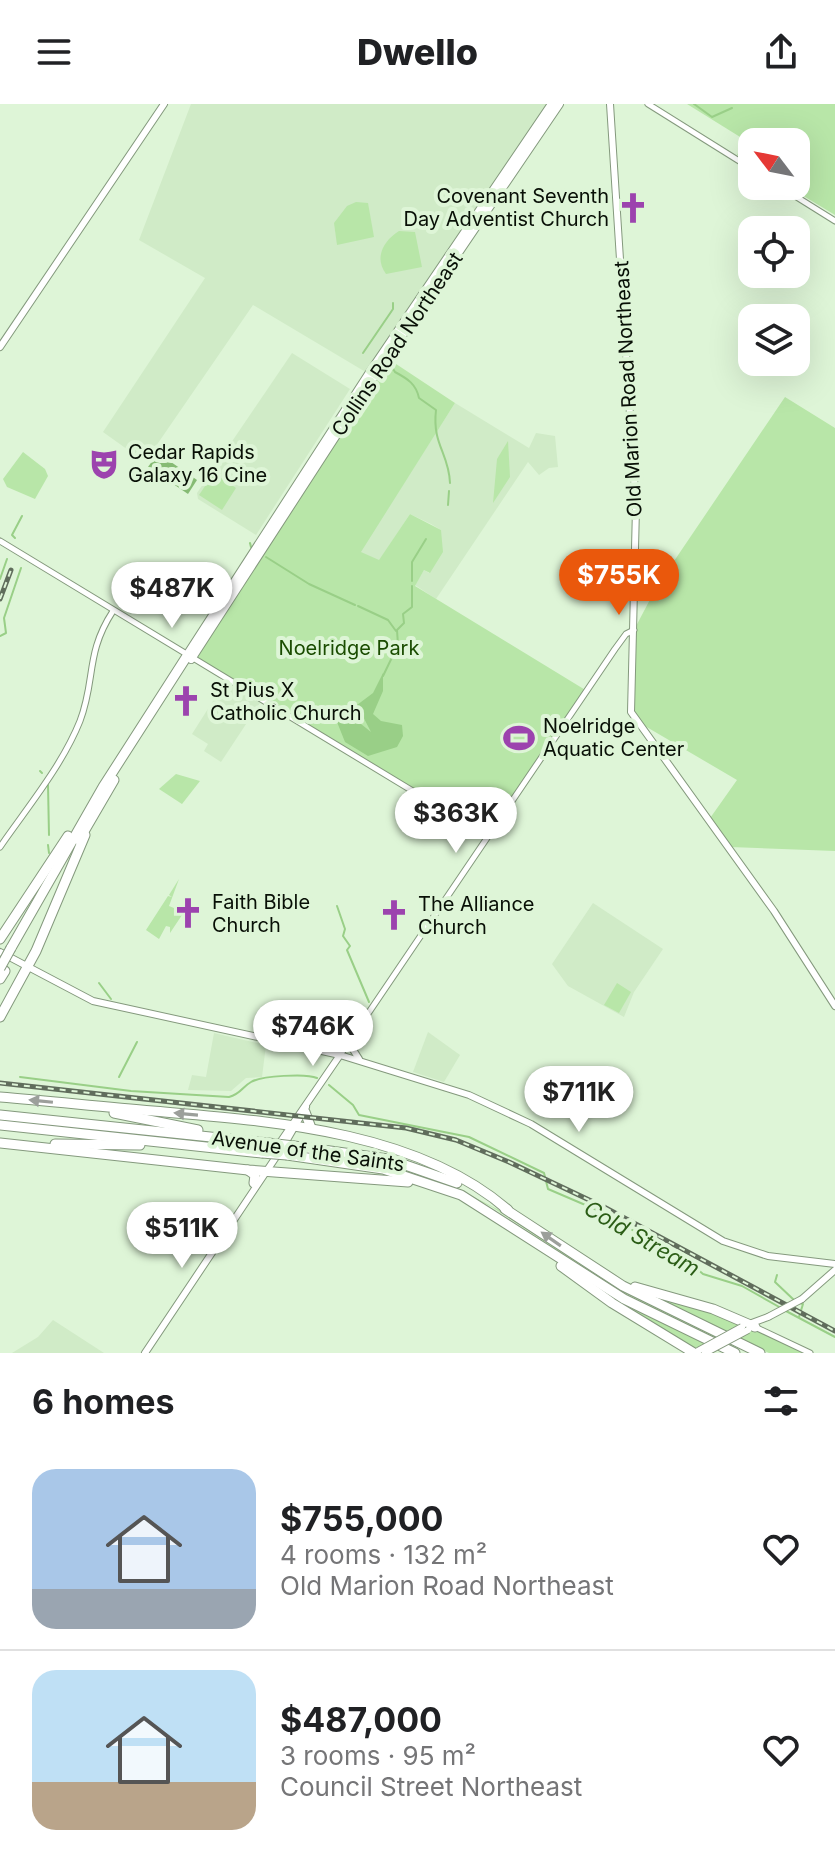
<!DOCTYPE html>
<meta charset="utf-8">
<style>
:root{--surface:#fff;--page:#f2f2f2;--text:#202124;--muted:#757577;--line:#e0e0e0;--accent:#ea580c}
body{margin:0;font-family:Inter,sans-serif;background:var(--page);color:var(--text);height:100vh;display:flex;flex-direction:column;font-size:30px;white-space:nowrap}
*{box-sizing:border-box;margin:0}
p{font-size:26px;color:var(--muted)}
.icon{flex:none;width:44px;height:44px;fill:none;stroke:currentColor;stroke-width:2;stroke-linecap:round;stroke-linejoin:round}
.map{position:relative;height:1249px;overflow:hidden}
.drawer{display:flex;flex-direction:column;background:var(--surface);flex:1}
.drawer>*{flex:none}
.needle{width:52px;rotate:302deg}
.tools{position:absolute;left:738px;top:24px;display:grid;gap:16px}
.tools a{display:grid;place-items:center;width:72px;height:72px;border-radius:16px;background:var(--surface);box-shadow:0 8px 32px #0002;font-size:40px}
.price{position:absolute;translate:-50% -68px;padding:0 18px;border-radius:28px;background:#fff;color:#222;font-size:26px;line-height:52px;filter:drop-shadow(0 2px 4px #0008)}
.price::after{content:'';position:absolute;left:50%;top:48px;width:24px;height:18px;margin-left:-12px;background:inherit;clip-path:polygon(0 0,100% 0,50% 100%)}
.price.active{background:var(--accent);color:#fff}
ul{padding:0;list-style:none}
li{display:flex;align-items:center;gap:24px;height:200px;padding:0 32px}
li+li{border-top:2px solid var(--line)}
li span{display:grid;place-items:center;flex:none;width:224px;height:160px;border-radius:24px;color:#555}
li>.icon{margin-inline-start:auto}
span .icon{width:96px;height:96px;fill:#fffc;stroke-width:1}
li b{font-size:34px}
h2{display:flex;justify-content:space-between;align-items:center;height:96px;padding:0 32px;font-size:34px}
header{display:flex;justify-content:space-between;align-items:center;height:104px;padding:0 32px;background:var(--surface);font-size:36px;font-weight:800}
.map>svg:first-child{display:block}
.built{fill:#d0ebc7}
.green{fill:#b8e6a8}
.forest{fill:#86bb74}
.water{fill:#99cf87}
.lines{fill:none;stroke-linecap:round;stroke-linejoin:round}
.stream{stroke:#99cf87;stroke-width:2}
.tertiary-casing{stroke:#84997d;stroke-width:7}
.secondary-casing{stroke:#84997d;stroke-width:8}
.trunk-casing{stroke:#84997d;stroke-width:10}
.motorway-casing{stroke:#84997d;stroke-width:11}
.tertiary{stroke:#fff;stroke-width:5}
.secondary{stroke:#fff;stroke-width:6}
.trunk{stroke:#fff;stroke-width:8}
.motorway{stroke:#fff;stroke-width:9}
.rail-casing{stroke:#606d5c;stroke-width:5}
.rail{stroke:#def5d7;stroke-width:2;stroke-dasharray:6;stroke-linecap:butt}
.secondary-bridge-casing{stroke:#84997d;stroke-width:8;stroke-linecap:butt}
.motorway-bridge-casing{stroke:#84997d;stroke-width:11;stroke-linecap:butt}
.secondary-bridge{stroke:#fff;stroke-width:6}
.motorway-bridge{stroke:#fff;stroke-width:9}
.oneway{fill:#9c9f9b}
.labels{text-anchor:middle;stroke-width:8;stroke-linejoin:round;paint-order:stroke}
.poi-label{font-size:20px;fill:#080f06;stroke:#def5d7;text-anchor:start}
.street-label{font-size:20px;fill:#080f06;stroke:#def5d7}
.park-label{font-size:20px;fill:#1a4c00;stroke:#def5d7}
.water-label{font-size:22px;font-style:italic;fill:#2b5d16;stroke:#def5d7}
</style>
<header><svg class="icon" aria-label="menu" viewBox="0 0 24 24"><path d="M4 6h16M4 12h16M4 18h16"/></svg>Dwello<svg class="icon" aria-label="share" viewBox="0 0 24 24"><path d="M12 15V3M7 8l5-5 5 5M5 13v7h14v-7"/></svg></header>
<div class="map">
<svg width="835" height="1249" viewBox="0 0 835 1249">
<rect width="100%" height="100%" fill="#def5d7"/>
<!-- built -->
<g class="built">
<path d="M191,0H552L369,270L253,201L145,358L103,328L205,174L139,136Z"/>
<path d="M292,249L350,285L256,431L198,395L197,389Z"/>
<path d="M455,299L529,344L536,329L555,332L558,363L549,364L539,371L528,358L436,495L415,481L424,466L429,469L441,426L431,420L410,410L379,457L360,448Z"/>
<path d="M225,578L260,599L221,658L204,647L208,640L192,630Z"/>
<path d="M593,799L663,845L634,888L624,913L568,882L552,860Z"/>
<path d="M428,928L460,951L444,978L413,968Z"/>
<path d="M214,929L266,941L262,973L246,974L231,987L188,986L192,971L206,973Z"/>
<path d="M53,1216L104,1249H12L38,1233Z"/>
</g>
<!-- green -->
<g class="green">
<path d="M687,0H835V111L787,82H796V38H752V60L737,51L745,36Z"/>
<path d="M356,98L368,99L374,133L337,141L334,119L347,102Z"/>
<path d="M399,127L415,128L422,163L386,170C374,154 383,137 399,127Z"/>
<path d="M387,254L455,299L361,448L379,456L410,410L441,426L443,448L430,469L424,466L415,482L587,587L487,732L191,555Z"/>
<path d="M785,293L835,324V747L730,743L708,717L737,676L633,615L634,526L655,486L635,473V446L668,466Z"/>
<path d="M508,337L510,373L493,399L497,355Z"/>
<path d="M23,348L45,365L48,372L35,395L7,383L3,375Z"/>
<path d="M214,369L236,384L222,406L199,391Z"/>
<path d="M176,670L200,677L182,700L159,685Z"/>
<path d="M179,775L169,802L184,808L170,829V823L166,822L159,835L146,826L168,792L172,793L169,791Z"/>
<path d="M617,879L631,888L619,909L604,901Z"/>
<path d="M292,1046L374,1056L443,1077L499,1106L616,1183L717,1233L713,1235L611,1182L492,1103L448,1081L379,1059Z"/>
<path d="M601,1187L705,1239L692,1246Z"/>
<path d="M652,1191L711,1206L741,1220L725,1228Z"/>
<path d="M756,1224L806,1249H769L737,1234Z"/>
</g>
<!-- forest -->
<path class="forest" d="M158,349L197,376L188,390L148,363Z"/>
<!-- water -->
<path class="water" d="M383,569V587L373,610L381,617L402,621L403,632L397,643L368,652L345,638L337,618L341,613L351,612L371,628L357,601L373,589Z"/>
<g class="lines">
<!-- stream -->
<g class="stream">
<path d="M694,0L712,13L732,4"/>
<path d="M363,249L393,205V199"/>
<path d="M389,258L395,268C408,275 416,280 419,294L436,306C432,341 449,349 450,379"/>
<path d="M448,401L449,387"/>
<path d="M15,434L12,431L22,412"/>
<path d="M250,439L251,443"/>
<path d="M266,453L309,480L355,501"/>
<path d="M0,475L7,455"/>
<path d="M412,477V458L426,435"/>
<path d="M358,502L388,516L396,527"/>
<path d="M0,532L6,529L4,514L21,464"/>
<path d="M383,572L398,541L397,526L404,519L403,510L412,503V482"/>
<path d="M40,667L42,669"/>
<path d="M48,681L49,731"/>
<path d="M48,741L49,749"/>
<path d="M337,802L345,825L343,832L350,842L347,846L369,898"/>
<path d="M99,879L111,895"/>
<path d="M20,973L131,987L229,993C241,990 242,983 251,978C261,972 306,969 317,974"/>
<path d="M119,973L137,938"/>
<path d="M329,981L353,1001L359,1011L469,1033L544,1069L548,1085L597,1106L689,1158L703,1170L742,1182L781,1204"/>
<path d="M777,1171L775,1178L794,1196"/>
<path d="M786,1207L835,1233"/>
<path d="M799,1213L803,1200L799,1199"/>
</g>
<defs>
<g id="tertiary">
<path d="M648,0L752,65"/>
<path d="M779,82L835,117"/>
<path d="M0,437L487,732"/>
<path d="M0,743C27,704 62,662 80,617C96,575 85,550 113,507"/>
<path d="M340,951L615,545L626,530L634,526"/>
<path d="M755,1223L810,1249"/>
</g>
<g id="secondary">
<path d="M610,0L636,404L631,608L774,807L835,902"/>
<path d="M0,243L164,0"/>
<path d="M0,848L93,897L340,951L469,991L531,1020L723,1137L768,1152L835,1160"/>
<path d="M352,933V944L359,955"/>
<path d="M279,1040L340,951"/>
<path d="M284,1041L306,1003"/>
<path d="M802,1195L835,1166"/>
<path d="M749,1220L768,1213"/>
<path d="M145,1249L278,1050"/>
</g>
<g id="trunk">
<path d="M188,550L369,270L552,0"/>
<path d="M191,555L373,274L559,0"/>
</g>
<g id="motorway">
<path d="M79,736L114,676"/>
<path d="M0,835L68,732"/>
<path d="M11,844L103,683L187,552"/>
<path d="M0,875L5,867"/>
<path d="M0,913L36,847L85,731"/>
<path d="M0,993C51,997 102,1003 153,1007C268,1017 416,1026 508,1106"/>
<path d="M305,1008L311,1024"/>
<path d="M114,1009L198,1026"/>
<path d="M0,1011L268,1039"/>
<path d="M0,1021L262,1049"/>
<path d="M0,1039L248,1066L408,1078"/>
<path d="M55,1040L140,1041"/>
<path d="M294,1042L388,1055L457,1079"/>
<path d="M287,1051L383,1065L461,1091L624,1195L735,1249"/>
<path d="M248,1066L255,1071L254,1079"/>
<path d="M505,1105L623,1182L760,1249"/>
<path d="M561,1162L612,1199L694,1249"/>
<path d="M635,1183L713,1205L755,1223"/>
</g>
</defs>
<!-- tertiary casing -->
<use href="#tertiary" class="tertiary-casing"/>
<!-- secondary casing -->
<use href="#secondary" class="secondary-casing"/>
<!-- trunk casing -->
<use href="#trunk" class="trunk-casing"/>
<!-- motorway casing -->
<use href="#motorway" class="motorway-casing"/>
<!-- tertiary -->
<use href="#tertiary" class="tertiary"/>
<!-- secondary -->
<use href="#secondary" class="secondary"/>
<!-- trunk -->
<use href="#trunk" class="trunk"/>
<!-- motorway -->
<use href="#motorway" class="motorway"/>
<defs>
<g id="rail">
<path d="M0,495L11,466"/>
<path d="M0,979L406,1024L456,1036L509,1058L604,1103L835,1227"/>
</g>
</defs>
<!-- rail casing -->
<use href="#rail" class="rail-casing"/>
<!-- rail -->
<use href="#rail" class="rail"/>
<defs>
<g id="secondary-bridge">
<path d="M768,1213L802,1195"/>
<path d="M698,1247L742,1223"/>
<path d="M705,1249L748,1226"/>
</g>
<g id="motorway-bridge">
<path d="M0,864L11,844"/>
<path d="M268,1039L294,1042"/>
<path d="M262,1049L287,1051"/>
</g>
</defs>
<!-- secondary-bridge casing -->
<use href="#secondary-bridge" class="secondary-bridge-casing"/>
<!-- motorway-bridge casing -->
<use href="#motorway-bridge" class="motorway-bridge-casing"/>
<!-- secondary-bridge -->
<use href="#secondary-bridge" class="secondary-bridge"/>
<!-- motorway-bridge -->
<use href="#motorway-bridge" class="motorway-bridge"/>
</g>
<!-- one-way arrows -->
<defs><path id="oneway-solid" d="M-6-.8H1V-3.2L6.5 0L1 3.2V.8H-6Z" transform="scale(2)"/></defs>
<g class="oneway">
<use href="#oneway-solid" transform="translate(41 997) rotate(-174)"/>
<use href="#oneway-solid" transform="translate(186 1010) rotate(-175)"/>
<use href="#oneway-solid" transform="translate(551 1135) rotate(-145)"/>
</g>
<!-- icons -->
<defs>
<symbol id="church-bare" viewBox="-9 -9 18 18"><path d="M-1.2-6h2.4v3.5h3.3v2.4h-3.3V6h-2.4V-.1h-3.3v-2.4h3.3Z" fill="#9c43ae" stroke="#def5d7" stroke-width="2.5" paint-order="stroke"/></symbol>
<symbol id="theatre-bare" viewBox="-9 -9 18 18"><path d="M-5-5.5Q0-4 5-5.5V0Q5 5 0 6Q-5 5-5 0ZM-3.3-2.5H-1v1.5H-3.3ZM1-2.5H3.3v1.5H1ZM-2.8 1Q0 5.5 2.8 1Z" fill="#9c43ae" stroke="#def5d7" stroke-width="2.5" paint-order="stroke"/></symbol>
<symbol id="stadium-bare" viewBox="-9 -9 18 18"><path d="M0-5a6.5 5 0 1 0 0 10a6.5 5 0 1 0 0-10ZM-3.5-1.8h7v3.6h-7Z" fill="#9c43ae" stroke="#def5d7" stroke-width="2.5" paint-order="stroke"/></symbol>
</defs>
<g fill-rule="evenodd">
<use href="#church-bare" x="611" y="82" width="44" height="44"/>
<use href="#theatre-bare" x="82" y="338" width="44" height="44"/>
<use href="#church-bare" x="164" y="575" width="44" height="44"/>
<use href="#stadium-bare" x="497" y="612" width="44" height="44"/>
<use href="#church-bare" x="166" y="787" width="44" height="44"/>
<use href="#church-bare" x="372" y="789" width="44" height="44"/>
</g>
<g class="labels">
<!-- poi labels -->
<g class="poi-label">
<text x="609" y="99" text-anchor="end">Covenant Seventh<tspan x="609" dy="23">Day Adventist Church</tspan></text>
<text x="128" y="355">Cedar Rapids<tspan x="128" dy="23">Galaxy 16 Cine</tspan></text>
<text x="210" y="593">St Pius X<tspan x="210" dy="23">Catholic Church</tspan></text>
<text x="543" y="629">Noelridge<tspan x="543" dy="23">Aquatic Center</tspan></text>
<text x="212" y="805">Faith Bible<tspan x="212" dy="23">Church</tspan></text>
<text x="418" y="807">The Alliance<tspan x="418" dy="23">Church</tspan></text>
</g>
<!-- street labels -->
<g class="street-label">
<text transform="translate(397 240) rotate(-56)" y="7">Collins Road Northeast</text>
<text transform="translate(628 285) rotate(-93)" y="7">Old Marion Road Northeast</text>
<text transform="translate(308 1047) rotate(8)" y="7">Avenue of the Saints</text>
</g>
<!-- park labels -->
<g class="park-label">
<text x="349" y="551">Noelridge Park</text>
</g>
<!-- water labels -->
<g class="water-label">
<text transform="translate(642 1134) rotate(30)" y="8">Cold Stream</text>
</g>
</g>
</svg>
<div class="tools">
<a><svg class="needle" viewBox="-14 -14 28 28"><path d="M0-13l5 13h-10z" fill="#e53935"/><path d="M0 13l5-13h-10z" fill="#757577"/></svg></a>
<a><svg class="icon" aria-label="locate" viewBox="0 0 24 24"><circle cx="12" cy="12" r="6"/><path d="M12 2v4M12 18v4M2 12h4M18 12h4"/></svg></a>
<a><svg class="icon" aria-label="layers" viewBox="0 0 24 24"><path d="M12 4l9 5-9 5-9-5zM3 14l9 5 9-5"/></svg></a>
</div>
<b class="price active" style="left:619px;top:513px">$755K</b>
<b class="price" style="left:172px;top:526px">$487K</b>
<b class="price" style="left:456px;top:751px">$363K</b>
<b class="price" style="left:313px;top:964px">$746K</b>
<b class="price" style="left:579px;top:1030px">$711K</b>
<b class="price" style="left:182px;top:1166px">$511K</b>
</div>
<section class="drawer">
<h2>6 homes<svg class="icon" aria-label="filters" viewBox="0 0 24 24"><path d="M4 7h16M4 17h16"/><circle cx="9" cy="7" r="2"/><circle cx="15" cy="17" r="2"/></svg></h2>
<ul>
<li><span style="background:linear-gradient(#a9c7e8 75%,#9aa5b1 0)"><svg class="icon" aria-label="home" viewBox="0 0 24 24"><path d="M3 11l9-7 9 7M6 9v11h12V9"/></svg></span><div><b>$755,000</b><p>4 rooms · 132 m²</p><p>Old Marion Road Northeast</p></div><svg class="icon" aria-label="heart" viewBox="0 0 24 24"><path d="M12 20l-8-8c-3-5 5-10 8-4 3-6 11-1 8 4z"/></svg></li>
<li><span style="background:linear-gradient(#bfe0f5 70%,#b9a48a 0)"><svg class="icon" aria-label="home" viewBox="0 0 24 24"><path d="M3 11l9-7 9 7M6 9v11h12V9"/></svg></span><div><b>$487,000</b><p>3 rooms · 95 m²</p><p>Council Street Northeast</p></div><svg class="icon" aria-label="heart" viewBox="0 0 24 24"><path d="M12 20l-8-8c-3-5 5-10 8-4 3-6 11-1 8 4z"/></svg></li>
</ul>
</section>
